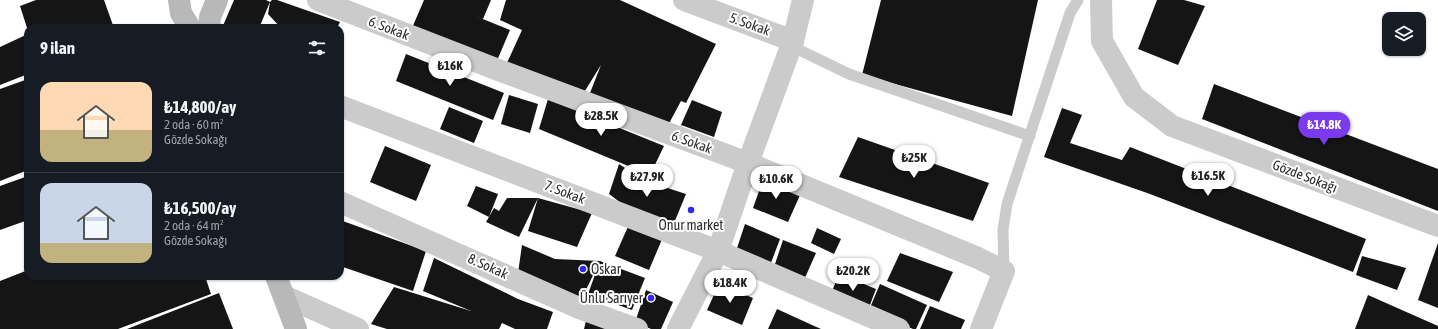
<!DOCTYPE html>
<html lang="tr">
<meta charset="utf-8">
<style>
:root{--surface:#171b24;--page:#242831;--text:#f1f3f6;--muted:#9ea1a6;--line:#363941;--accent:#7c3aed}
body{margin:0;font-family:"Asap Condensed",sans-serif;background:var(--page);color:var(--text);height:100vh;display:flex;flex-direction:column;font-size:15px;white-space:nowrap}
*{box-sizing:border-box;margin:0}
p{font-size:13px;color:var(--muted)}
.icon{flex:none;width:22px;height:22px;fill:none;stroke:currentColor;stroke-width:2;stroke-linecap:round;stroke-linejoin:round}
.map{position:relative;flex:1;overflow:hidden}
.drawer{position:absolute;left:24px;top:24px;width:320px;height:256px;display:flex;flex-direction:column;background:var(--surface);border-radius:12px;box-shadow:0 1px 3px #0004}
.drawer>*{flex:none}
.tools{position:absolute;left:1382px;top:12px;display:grid;gap:8px}
.tools a{display:grid;place-items:center;width:44px;height:44px;border-radius:8px;background:var(--surface);box-shadow:0 1px 3px #0004;font-size:20px}
.price{position:absolute;translate:-50% -34px;padding:0 9px;border-radius:14px;background:#fff;color:#222;font-size:13px;line-height:26px;filter:drop-shadow(0 1px 2px #0008)}
.price::after{content:'';position:absolute;left:50%;top:24px;width:12px;height:9px;margin-left:-6px;background:inherit;clip-path:polygon(0 0,100% 0,50% 100%)}
.price.active{background:var(--accent);color:#fff}
ul{padding:0;list-style:none}
li{display:flex;align-items:center;gap:12px;height:100px;padding:0 16px}
li+li{border-top:1px solid var(--line)}
li span{display:grid;place-items:center;flex:none;width:112px;height:80px;border-radius:12px;color:#555}
li>.icon{margin-inline-start:auto}
span .icon{width:48px;height:48px;fill:#fffc;stroke-width:1}
li b{font-size:17px}
h2{display:flex;justify-content:space-between;align-items:center;height:48px;padding:0 16px;font-size:17px}
.map>svg:first-child{display:block}
.building{fill:#151515}
.lines{fill:none;stroke-linecap:round;stroke-linejoin:round}
.lane{stroke:#cbcbcb;stroke-width:11}
.street{stroke:#cbcbcb;stroke-width:22}
.secondary{stroke:#b8b8b8;stroke-width:22}
.poi-dot{fill:#3328ed;stroke:#fff;stroke-width:1.5}
.labels{text-anchor:middle;stroke-width:4;stroke-linejoin:round;paint-order:stroke}
.street-label{font-size:14px;fill:#2e2e2e;stroke:#fff}
.poi-label{font-size:14px;fill:#2e2e2e;stroke:#fff}
</style>
<div class="map">
<svg width="1438" height="329" viewBox="0 0 1438 329">
<rect width="100%" height="100%" fill="#fff"/>
<!-- building -->
<g class="building">
<path d="M36,0H104L114,28H28V31L20,6Z"/>
<path d="M234,0H266L270,2L272,0H277L340,22L337,28H281L268,14L270,2L259,28H222Z"/>
<path d="M424,0H491L483,19L468,13L510,30L496,63L412,28Z"/>
<path d="M506,0H620L716,44L686,103L681,101L665,131L588,98L601,65L583,94L506,65L522,30L500,20Z"/>
<path d="M881,0H1038L1012,116L862,75Z"/>
<path d="M1157,0H1184L1205,6L1178,65L1138,49Z"/>
<path d="M28,34V74L0,85V47Z"/>
<path d="M406,54L504,93L493,120L396,81Z"/>
<path d="M28,79V170L0,181V89Z"/>
<path d="M1214,84L1438,169V211L1202,119Z"/>
<path d="M509,95L538,104L530,133L501,124Z"/>
<path d="M548,99L664,146L650,175L539,129Z"/>
<path d="M692,100L722,112L714,137L681,125Z"/>
<path d="M449,107L483,121L474,143L440,129Z"/>
<path d="M1062,108L1082,115L1070,143L1122,160L1130,147L1366,239L1353,272L1150,194L1044,157Z"/>
<path d="M858,137L989,183L973,221L839,177Z"/>
<path d="M385,146L431,165L416,201L370,182Z"/>
<path d="M619,164L643,180L686,194L672,228L633,212L609,194Z"/>
<path d="M28,176V220L0,230V186Z"/>
<path d="M764,177L801,193L788,222L753,208Z"/>
<path d="M476,186L498,194L489,217L494,208L499,211L507,198H538L592,213L577,247L528,231L538,198L519,237L486,222L489,217L467,206Z"/>
<path d="M340,220L426,251L413,291L340,266Z"/>
<path d="M630,222L663,237L649,270L615,256Z"/>
<path d="M745,224L780,239L769,268L735,254Z"/>
<path d="M817,228L841,239L834,254L811,243Z"/>
<path d="M783,240L816,253L804,280L773,270Z"/>
<path d="M1438,243V308L1418,300Z"/>
<path d="M522,245L555,259L600,261L645,278L632,310L588,294L600,261L581,300L518,273Z"/>
<path d="M900,253L953,272L939,302L887,281Z"/>
<path d="M1362,256L1406,268L1397,290L1356,275Z"/>
<path d="M434,258L518,299L553,312L547,329H515L502,323L499,329H387L371,324L394,287L471,311L423,291Z"/>
<path d="M28,270V276H205L211,294L118,329H0V281Z"/>
<path d="M839,274L876,289L868,310L830,296Z"/>
<path d="M719,284L753,298L742,325L707,310Z"/>
<path d="M880,284L927,305L916,329H913L869,310Z"/>
<path d="M646,290L673,302L661,329H651L635,322Z"/>
<path d="M219,293L233,329H127Z"/>
<path d="M1368,295L1438,326V329H1355Z"/>
<path d="M930,306L965,320L961,329H920Z"/>
<path d="M777,309L812,325L821,329H768Z"/>
<path d="M586,321L615,329H584Z"/>
</g>
<g class="lines">
<!-- lane -->
<g class="lane">
<path d="M791,46L849,74L1030,136"/>
<path d="M1004,271L1003,230L1007,204L1070,13L1078,0"/>
</g>
<!-- street -->
<g class="street">
<path d="M318,0L501,71L748,163L978,258L1004,271L981,329"/>
<path d="M684,0L793,41"/>
<path d="M1101,0L1102,41L1134,97L1172,126L1438,226"/>
<path d="M340,106L718,251L899,329"/>
<path d="M340,202L579,308L637,329"/>
<path d="M284,296L358,329"/>
<path d="M678,329L718,251L748,163L793,41L803,0"/>
</g>
<!-- secondary -->
<g class="secondary">
<path d="M179,0L181,13L190,28"/>
<path d="M209,28L210,17L217,0"/>
<path d="M276,276L296,329"/>
</g>
</g>
<!-- markers -->
<g class="poi-dot">
<circle cx="691" cy="210" r="4"/>
<circle cx="583" cy="269" r="4"/>
<circle cx="651" cy="298" r="4"/>
</g>
<g class="labels">
<!-- street labels -->
<g class="street-label">
<text transform="translate(750 24) rotate(20)" y="5">5. Sokak</text>
<text transform="translate(389 28) rotate(21)" y="5">6. Sokak</text>
<text transform="translate(692 142) rotate(20)" y="5">6. Sokak</text>
<text transform="translate(1305 176) rotate(21)" y="5">Gözde Sokağı</text>
<text transform="translate(565 192) rotate(21)" y="5">7. Sokak</text>
<text transform="translate(488 266) rotate(24)" y="5">8. Sokak</text>
</g>
<!-- poi labels -->
<g class="poi-label">
<text x="691" y="230">Onur market</text>
<text x="591" y="274" text-anchor="start">Oskar</text>
<text x="643" y="303" text-anchor="end">Ünlu Sarıyer</text>
</g>
</g>
</svg>
<div class="tools">
<a><svg class="icon" aria-label="layers" viewBox="0 0 24 24"><path d="M12 4l9 5-9 5-9-5zM3 14l9 5 9-5"/></svg></a>
</div>
<b class="price" style="left:450px;top:87px">₺16K</b>
<b class="price" style="left:601px;top:137px">₺28.5K</b>
<b class="price active" style="left:1324px;top:146px">₺14.8K</b>
<b class="price" style="left:914px;top:179px">₺25K</b>
<b class="price" style="left:1208px;top:197px">₺16.5K</b>
<b class="price" style="left:647px;top:198px">₺27.9K</b>
<b class="price" style="left:776px;top:200px">₺10.6K</b>
<b class="price" style="left:853px;top:292px">₺20.2K</b>
<b class="price" style="left:730px;top:304px">₺18.4K</b>
<section class="drawer">
<h2>9 ilan<svg class="icon" aria-label="filters" viewBox="0 0 24 24"><path d="M4 7h16M4 17h16"/><circle cx="9" cy="7" r="2"/><circle cx="15" cy="17" r="2"/></svg></h2>
<ul>
<li><span style="background:linear-gradient(#ffd9b3 60%,#c2b280 0)"><svg class="icon" aria-label="home" viewBox="0 0 24 24"><path d="M3 11l9-7 9 7M6 9v11h12V9"/></svg></span><div><b>₺14,800/ay</b><p>2 oda · 60 m²</p><p>Gözde Sokağı</p></div></li>
<li><span style="background:linear-gradient(#c9d6e8 75%,#c2b280 0)"><svg class="icon" aria-label="home" viewBox="0 0 24 24"><path d="M3 11l9-7 9 7M6 9v11h12V9"/></svg></span><div><b>₺16,500/ay</b><p>2 oda · 64 m²</p><p>Gözde Sokağı</p></div></li>
</ul>
</section>
</div>
